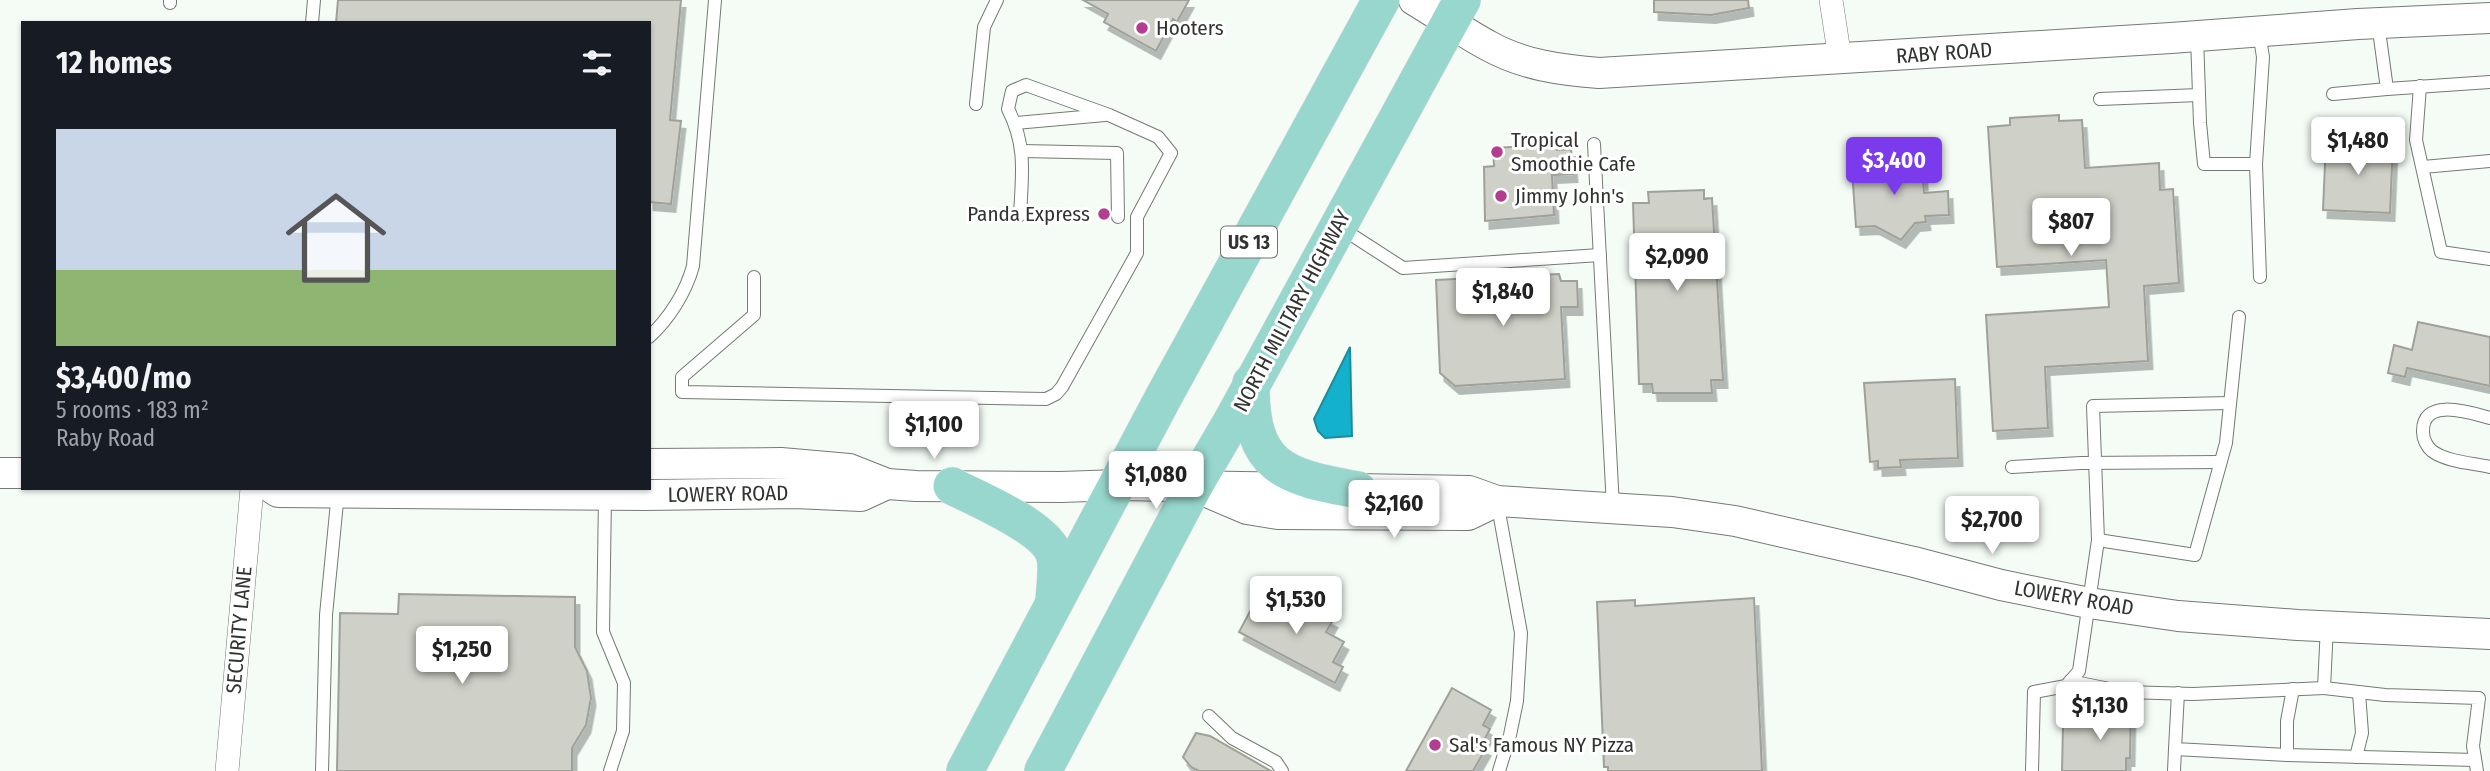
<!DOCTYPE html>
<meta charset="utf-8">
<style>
:root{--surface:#171b24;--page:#20242c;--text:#f1f3f6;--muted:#9ea1a6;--line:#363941;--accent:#7c3aed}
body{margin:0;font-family:"Fira Sans Condensed",sans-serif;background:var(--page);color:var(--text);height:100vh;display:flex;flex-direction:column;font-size:26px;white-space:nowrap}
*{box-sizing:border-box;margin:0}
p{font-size:23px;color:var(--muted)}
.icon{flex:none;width:38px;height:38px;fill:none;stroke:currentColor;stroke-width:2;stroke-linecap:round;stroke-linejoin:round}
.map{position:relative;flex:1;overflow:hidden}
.panel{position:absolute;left:21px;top:21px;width:630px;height:469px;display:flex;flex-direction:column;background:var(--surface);border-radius:0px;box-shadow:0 2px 5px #0004}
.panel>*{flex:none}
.price{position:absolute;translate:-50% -60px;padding:0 16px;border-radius:7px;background:#fff;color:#222;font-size:23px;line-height:46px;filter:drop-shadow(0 2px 4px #0008)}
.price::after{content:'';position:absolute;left:50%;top:42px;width:21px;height:16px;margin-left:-10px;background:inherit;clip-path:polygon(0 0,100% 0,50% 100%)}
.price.current{background:var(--accent);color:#fff}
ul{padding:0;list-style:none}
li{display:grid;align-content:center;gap:14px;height:371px;padding:0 35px}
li+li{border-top:2px solid var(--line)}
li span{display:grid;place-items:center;height:217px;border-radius:0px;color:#555}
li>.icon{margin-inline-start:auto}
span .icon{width:126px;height:126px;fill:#fffc;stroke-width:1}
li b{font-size:30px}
h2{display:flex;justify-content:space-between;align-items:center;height:84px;padding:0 35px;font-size:30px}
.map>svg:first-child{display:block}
.water{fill:#13b1cb;stroke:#1c8c9d;stroke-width:2}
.building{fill:#cfd1c8;stroke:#9fa199;stroke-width:2;filter:url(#shadow)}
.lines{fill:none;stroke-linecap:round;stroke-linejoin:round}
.service-casing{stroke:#747a74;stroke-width:14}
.minor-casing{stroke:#747a74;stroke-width:24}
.tertiary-casing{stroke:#747a74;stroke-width:32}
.primary-casing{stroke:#dadada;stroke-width:38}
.service{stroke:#fff;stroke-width:12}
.minor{stroke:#fff;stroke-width:23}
.tertiary{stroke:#fff;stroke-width:30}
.primary{stroke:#98d7cd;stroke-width:37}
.poi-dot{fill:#b43c91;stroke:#fff;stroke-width:2.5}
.labels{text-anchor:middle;stroke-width:6;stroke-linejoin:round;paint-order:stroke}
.shield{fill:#fff;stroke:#6f716f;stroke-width:2}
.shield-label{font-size:19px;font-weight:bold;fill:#313431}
.poi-label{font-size:21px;fill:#313431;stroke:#fff;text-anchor:start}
.street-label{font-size:21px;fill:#313431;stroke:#fff}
</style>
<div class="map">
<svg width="2490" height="771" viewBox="0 0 2490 771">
<defs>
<filter id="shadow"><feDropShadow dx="4.5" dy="8" stdDeviation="0" flood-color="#0004"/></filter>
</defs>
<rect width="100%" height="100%" fill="#f4fcf5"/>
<!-- water -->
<path class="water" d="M1350,347L1352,436L1325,438L1318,431L1314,419Z"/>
<!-- building -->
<g class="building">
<path d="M338,0H681L670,120L681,121L671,204L649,202V23H336Z"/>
<path d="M1083,0H1189L1177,22L1173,19L1156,51L1104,22L1108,14Z"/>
<path d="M1654,0H1748L1749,8L1711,15L1654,12Z"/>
<path d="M2059,115V121L2082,120L2085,168L2159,163L2160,190L2173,189L2179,283L2144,286L2148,361L2045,367L2048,428L1993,431L1986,315L2109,307L2106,260L1997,267L1988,127L2010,125V118Z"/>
<path d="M2326,141L2393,143L2390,213L2323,210Z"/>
<path d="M1532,146V148L1557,147V150L1571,149L1573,174L1552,175L1554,215L1485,221L1484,167L1494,166L1493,148Z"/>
<path d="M1875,155L1894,159L1904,166L1922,165L1924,193L1948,191L1949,215L1925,216L1926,222L1915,223L1901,240L1875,226L1856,227L1852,170L1863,169Z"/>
<path d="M1704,190V199L1712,198L1723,380H1711L1712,393H1653L1652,384H1639L1633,203H1649L1648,192Z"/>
<path d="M1559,274L1561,281H1577L1578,307H1561L1565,379L1455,386L1440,373L1436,280Z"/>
<path d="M2418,322L2490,337V386L2407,368L2405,377L2388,373L2394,345L2412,350Z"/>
<path d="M1955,379L1958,458L1900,460L1901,467L1878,468V461L1870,462L1864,383Z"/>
<path d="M399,594L575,597V647L587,671L591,698L586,725L572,748V771H337L340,613L398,614Z"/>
<path d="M1292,598L1333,620L1326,632L1344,642L1333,662L1343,667L1335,683L1239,632L1256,600L1283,614Z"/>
<path d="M1754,598L1762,771H1608V767H1604L1597,602L1635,600V606Z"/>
<path d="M1452,688L1491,710L1483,725L1490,729L1481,746L1486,748L1473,771H1406Z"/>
<path d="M2110,698L2131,701L2130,758H2126V771H2062L2063,725L2102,726V722L2109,723Z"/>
<path d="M1196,733L1210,736L1271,771H1199L1191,767L1183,757Z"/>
</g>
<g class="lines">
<defs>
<g id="service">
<path d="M170,3V0"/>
<path d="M312,23L314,0"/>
<path d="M2197,37L2200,123L2204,164H2256L2260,277"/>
<path d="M2420,86L2416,140L2441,252L2490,259"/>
<path d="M2387,89L2490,82"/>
<path d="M2333,94L2387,89L2378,23"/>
<path d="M2100,99L2199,95"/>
<path d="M976,104L984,27L997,0"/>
<path d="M1015,123L1105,115"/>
<path d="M1594,144L1613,507"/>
<path d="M1022,151L1117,153L1118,217"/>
<path d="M2256,164L2263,57L2259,32"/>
<path d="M2423,167L2490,161"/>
<path d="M1341,228L1403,268L1600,255"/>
<path d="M754,277V315L682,377V392L1046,399L1056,394L1062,387L1137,253V217L1171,153L1158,137L1109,115L1026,85L1012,91L1008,109C1027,146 1022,175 1020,215"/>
<path d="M649,337C669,319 686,292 693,266L715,0"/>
<path d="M2490,418C2471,413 2422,396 2423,432C2423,439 2427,447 2432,451C2447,462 2473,463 2490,467"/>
<path d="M2012,467L2081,463L2220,462"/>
<path d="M605,496L603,632L624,683L623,731L610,771"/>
<path d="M1497,501L1521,633L1517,701L1510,735L1499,771"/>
<path d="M2098,540L2093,406L2230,403"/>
<path d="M2327,626L2324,688L2385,695L2479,698L2473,746L2477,771"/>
<path d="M2070,681L2124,692L2193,694L2324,688"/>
<path d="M2178,693L2175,749L2287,755L2475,760"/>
<path d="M1209,716L1232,738L1276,762L1282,771"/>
<path d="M2287,755V721L2293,689"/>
<path d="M2356,757L2362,733L2359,693"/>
<path d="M322,771L326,615L338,492"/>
<path d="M2032,771L2034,692L2066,686L2079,671L2098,540L2195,555L2226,443L2239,317"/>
<path d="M2174,771L2175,749"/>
</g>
<g id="minor">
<path d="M1831,0L1840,59"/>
<path d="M227,771L252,488"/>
</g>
<g id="tertiary">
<path d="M1414,0C1439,15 1463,32 1489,46C1523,65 1561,70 1599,73L2171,38L2358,24L2490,18"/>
<path d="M649,464L781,463L849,469L887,484L916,486L1061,487L1119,485L1469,491L1497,501L1672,512L1735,521L1914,562L2001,585L2089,603L2178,616L2298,625L2490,634"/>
<path d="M0,473H23"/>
<path d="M272,488L278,492L644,495L795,493L861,496L887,484"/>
<path d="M1207,492L1247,509L1278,514L1468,515L1497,501"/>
</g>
<g id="primary">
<path d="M1251,383C1250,468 1284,477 1358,490"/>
<path d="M952,486C978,499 1045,527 1054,554C1059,567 1054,588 1054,603"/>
<path d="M965,771L1163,398L1381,0"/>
<path d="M1043,771L1194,486L1233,419L1462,0"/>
</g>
</defs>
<!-- service casing -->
<use href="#service" class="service-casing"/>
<!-- minor casing -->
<use href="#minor" class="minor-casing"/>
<!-- tertiary casing -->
<use href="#tertiary" class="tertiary-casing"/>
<!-- primary casing -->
<use href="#primary" class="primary-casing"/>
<!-- service -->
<use href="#service" class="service"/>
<!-- minor -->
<use href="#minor" class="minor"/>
<!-- tertiary -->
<use href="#tertiary" class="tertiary"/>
<!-- primary -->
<use href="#primary" class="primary"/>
</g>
<!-- markers -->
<g class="poi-dot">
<circle cx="1142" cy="28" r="7"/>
<circle cx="1497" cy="152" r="7"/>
<circle cx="1501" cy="196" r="7"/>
<circle cx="1104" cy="214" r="7"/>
<circle cx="1435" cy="745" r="7"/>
</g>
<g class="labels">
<!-- shield labels -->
<rect class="shield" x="1221" y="226.5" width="56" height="31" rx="5"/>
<g class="shield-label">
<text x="1249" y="249">US 13</text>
</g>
<!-- poi labels -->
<g class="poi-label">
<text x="1156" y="35">Hooters</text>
<text x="1511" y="147">Tropical<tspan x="1511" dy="24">Smoothie Cafe</tspan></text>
<text x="1515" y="203">Jimmy John's</text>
<text x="1090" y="221" text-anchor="end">Panda Express</text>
<text x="1449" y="752">Sal's Famous NY Pizza</text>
</g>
<!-- street labels -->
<g class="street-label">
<text transform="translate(1944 53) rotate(-4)" y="7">RABY ROAD</text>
<text transform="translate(1292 311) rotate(-62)" y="7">NORTH MILITARY HIGHWAY</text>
<text transform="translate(728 494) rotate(-1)" y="7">LOWERY ROAD</text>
<text transform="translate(2074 598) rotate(10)" y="7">LOWERY ROAD</text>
<text transform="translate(239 630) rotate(-85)" y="7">SECURITY LANE</text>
</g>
</g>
</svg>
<b class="price" style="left:2358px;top:177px">$1,480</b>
<b class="price current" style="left:1894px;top:197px">$3,400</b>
<b class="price" style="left:2071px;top:258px">$807</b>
<b class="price" style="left:1677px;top:293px">$2,090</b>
<b class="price" style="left:1503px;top:328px">$1,840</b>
<b class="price" style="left:934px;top:461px">$1,100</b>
<b class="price" style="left:1156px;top:511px">$1,080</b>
<b class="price" style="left:1394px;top:540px">$2,160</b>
<b class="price" style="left:1992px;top:556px">$2,700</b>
<b class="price" style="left:1296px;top:636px">$1,530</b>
<b class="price" style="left:462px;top:686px">$1,250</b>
<b class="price" style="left:2100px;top:742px">$1,130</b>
<section class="panel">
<h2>12 homes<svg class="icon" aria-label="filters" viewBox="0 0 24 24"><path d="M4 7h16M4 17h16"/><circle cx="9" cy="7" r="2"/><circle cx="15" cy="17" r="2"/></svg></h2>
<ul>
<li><span style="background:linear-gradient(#c9d6e8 65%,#8fb573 0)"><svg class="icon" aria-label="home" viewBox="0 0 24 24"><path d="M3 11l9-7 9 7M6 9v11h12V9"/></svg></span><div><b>$3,400/mo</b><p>5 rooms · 183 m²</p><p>Raby Road</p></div></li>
</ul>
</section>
</div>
